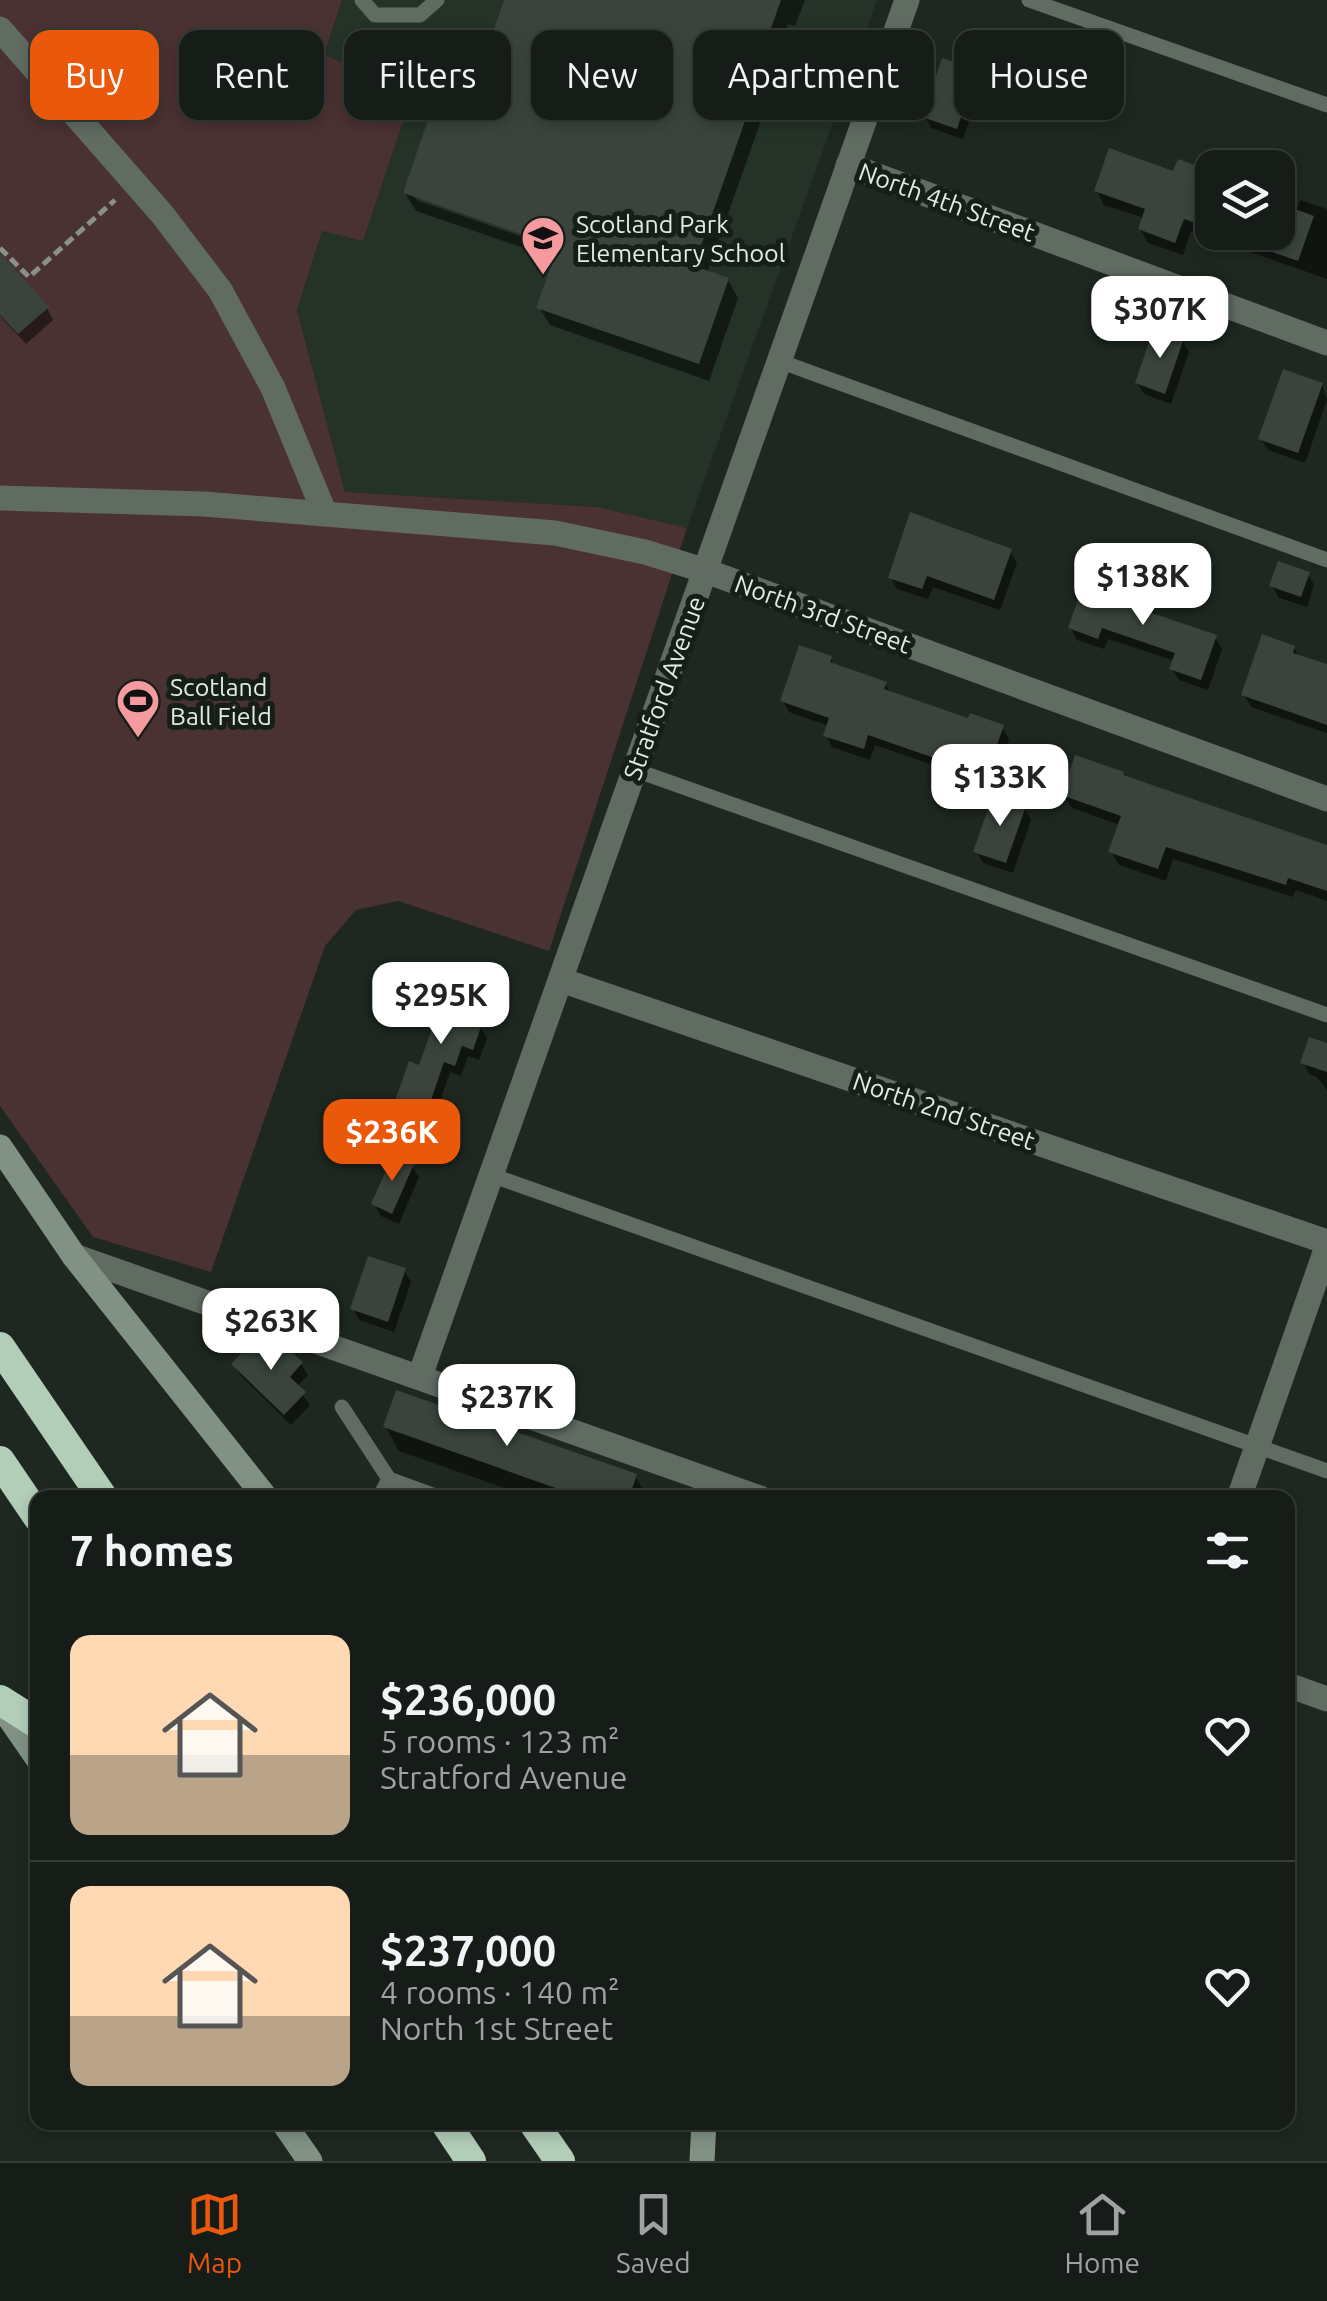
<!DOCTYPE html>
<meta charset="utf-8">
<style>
:root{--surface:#161d18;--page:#1f2621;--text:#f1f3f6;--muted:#9ea2a2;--line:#353b37;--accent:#ea580c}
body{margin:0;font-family:Ubuntu,sans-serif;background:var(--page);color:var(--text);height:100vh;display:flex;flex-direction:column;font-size:38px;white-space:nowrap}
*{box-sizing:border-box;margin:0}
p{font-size:32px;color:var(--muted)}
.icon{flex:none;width:55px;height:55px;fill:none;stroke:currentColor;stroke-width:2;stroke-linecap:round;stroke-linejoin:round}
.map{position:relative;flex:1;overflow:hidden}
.drawer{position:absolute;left:30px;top:1490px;width:1265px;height:640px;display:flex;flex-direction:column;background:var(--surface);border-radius:20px;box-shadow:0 5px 15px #0003,0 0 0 2px var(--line)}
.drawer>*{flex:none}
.guide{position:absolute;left:30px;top:30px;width:1268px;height:90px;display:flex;gap:20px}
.tools{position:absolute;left:1195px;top:150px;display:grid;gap:20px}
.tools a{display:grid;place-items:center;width:100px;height:100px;border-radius:20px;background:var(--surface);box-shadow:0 5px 15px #0003,0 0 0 2px var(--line);font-size:50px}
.price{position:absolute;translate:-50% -85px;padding:0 22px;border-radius:20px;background:#fff;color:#222;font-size:32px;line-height:65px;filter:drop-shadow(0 2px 5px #0008)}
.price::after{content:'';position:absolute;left:50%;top:60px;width:30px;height:22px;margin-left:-15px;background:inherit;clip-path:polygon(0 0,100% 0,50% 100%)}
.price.selected{background:var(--accent);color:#fff}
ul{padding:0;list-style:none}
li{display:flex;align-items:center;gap:30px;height:250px;padding:0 40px}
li+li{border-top:2px solid var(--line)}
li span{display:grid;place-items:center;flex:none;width:280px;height:200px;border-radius:20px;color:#555}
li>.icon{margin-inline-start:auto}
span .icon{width:120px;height:120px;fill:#fffc;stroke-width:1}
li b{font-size:42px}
h2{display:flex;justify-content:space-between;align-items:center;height:120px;padding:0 40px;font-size:42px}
.pill{padding:0 35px;border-radius:20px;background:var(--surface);box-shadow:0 5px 15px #0003,0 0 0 2px var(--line);font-size:35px;line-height:90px}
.pill.selected{background:var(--accent);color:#fff}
.menu{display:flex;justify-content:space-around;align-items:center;height:140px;border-top:2px solid var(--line);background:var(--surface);font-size:28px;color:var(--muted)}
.menu a{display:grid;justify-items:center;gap:5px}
.menu .selected{color:var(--accent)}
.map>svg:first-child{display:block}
.built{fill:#243227}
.green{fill:#4a3132}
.shadow{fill:#0007;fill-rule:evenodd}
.building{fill:#3a443c}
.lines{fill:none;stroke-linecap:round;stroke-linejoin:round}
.path{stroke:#88908a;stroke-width:5;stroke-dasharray:10 5;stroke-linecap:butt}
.service{stroke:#606b62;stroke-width:15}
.minor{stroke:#606b62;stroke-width:25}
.secondary{stroke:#819285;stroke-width:25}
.motorway{stroke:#b2cdb8;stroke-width:30}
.labels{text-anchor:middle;stroke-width:10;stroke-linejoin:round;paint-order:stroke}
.street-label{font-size:25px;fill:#e3e9e4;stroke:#151e17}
.poi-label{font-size:25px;fill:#e3e9e4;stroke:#151e17;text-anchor:start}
</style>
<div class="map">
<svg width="1327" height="2161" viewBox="0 0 1327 2161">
<rect width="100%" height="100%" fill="#1e2720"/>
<!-- built -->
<path class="built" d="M342,0H877L687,528L598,507L345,492L297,310L322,231L363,241L413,87L324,55Z"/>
<!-- green -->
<path class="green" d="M0,0H342L324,55L414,88L363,241L322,231L297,310L345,492L598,507L687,528L549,951L398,901L356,910L325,946L211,1272L93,1237L0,1106Z"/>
<!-- shadow -->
<g class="shadow">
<path d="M507,0H805L795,26L788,24L774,62L779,70L707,273L728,280L738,298L709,381L550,325L539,307L556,259L416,211L405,193L447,72L442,64L489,50ZM416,195L570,249L569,253L416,200Z"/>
<path d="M975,72L982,84L963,139L931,128L925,116Z"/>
<path d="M1179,162L1212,174V232H1278V206L1296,212L1300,200L1327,209V279L1191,231L1183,255L1148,243L1140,229L1144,218L1104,205L1097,191L1175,174Z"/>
<path d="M0,261L47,308L53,320L26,344L0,316Z"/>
<path d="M1182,340L1189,352L1171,404L1144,394L1137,383Z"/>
<path d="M1322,385L1327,400L1305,463L1268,450L1261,439Z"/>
<path d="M1010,551L1017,563L1000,610L933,587L928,599L897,589L890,577Z"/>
<path d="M1308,574L1314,585L1307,607L1279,598L1272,586Z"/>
<path d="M1153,609L1158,618L1215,637L1222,649L1208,690L1179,680L1172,668L1175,661L1108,639L1104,649L1077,640L1071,628Z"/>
<path d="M1294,648L1299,657L1327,667V733L1251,707L1244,695Z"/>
<path d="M830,658L835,667L885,684L891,694L970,721L1002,727L1009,739L993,786L875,745L870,760L832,747L826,735L829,726L789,712L783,700Z"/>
<path d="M1122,774L1125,779L1327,847V901L1296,890L1293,897L1173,859L1166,881L1119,865L1111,851L1120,825L1072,808L1064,795Z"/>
<path d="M1024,808L1031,820L1013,873L983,863L976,851Z"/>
<path d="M481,992L488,1003L480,1026L487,1038L479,1060L468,1056L461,1076L450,1072L431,1128L403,1118L396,1106L421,1068Z"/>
<path d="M1327,1045V1090L1317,1077L1309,1074L1303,1062Z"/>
<path d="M412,1166L419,1177L399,1224L381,1216L374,1204Z"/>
<path d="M404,1270L411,1282L394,1332L359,1320L353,1308Z"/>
<path d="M273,1355L301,1364L308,1375L297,1387L310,1405L291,1425L241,1376L234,1364Z"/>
<path d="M386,1427L635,1476L648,1498H533L399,1451Z"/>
</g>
<!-- building -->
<g class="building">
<path d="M504,0H781L764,48L770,50L694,266L729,278L699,364L536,308L558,247L403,193L446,67L440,64L450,34L488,46Z"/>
<path d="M942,58L977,70L957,129L922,117Z"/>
<path d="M1109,148L1173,171L1178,159L1212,171V229L1184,219L1175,243L1138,229L1145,209L1094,191Z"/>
<path d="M1278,203L1314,216L1298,261L1226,236L1227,232H1278Z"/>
<path d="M0,253L49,307L18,334L0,315Z"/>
<path d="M1154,328L1184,338L1165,394L1135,383Z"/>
<path d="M1283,369L1323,383L1298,453L1258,439Z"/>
<path d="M910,512L1012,549L994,600L927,576L922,589L888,578Z"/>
<path d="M1278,561L1310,572L1301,597L1269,586Z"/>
<path d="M1084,582L1154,607L1152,613L1217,635L1201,680L1169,669L1175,653L1102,628L1098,639L1068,628Z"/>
<path d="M1262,634L1295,646L1293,653L1327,664V725L1241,695Z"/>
<path d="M799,645L832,656L830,662L887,682L884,689L968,718L970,713L1004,725L986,776L868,735L864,749L823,736L829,718L780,701Z"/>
<path d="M1075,755L1124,772L1123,775L1327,845V891L1288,878L1286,885L1166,847L1158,869L1108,852L1121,816L1061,795Z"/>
<path d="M993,795L1026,806L1006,863L973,852Z"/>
<path d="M450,978L483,990L472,1020L482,1024L473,1050L462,1046L455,1066L444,1062L425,1118L393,1107L409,1061L419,1065Z"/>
<path d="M1309,1037L1327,1043V1072L1300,1063Z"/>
<path d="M393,1155L414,1164L392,1214L371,1204Z"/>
<path d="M368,1256L406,1268L388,1322L350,1309Z"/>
<path d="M256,1338L273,1351L278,1345L290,1350L303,1362L290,1377L306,1392L284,1415L231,1364Z"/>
<path d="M396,1390L637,1474L629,1498H584L383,1427Z"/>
</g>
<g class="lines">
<!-- path -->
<path class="path" d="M0,248L29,277L115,200"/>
<!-- service -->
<g class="service">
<path d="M362,0L375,15H420L437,0"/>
<path d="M1029,0L1327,105"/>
<path d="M779,361L1327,560"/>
<path d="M635,770L1327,1015"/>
<path d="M491,1175L1327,1471"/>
<path d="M342,1407L389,1479"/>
<path d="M379,1498L389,1479L441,1498"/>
</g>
<!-- minor -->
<g class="minor">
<path d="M0,29L162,214L220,290L273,388L325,514"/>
<path d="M848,165L1327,343"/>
<path d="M0,498L204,504L555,533L645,552L706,571L1327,799"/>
<path d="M561,980L1327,1242"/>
<path d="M74,1256L760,1498"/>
<path d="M420,1376L907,0"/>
<path d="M1239,1498L1327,1247"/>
<path d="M1288,1685L1327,1699"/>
</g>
<!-- secondary -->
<g class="secondary">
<path d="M0,1147L74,1256L266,1498"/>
<path d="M0,1704L38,1759"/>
<path d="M283,2122L310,2161"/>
<path d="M702,2161L704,2122"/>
</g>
<!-- motorway -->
<g class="motorway">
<path d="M0,1347L103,1498"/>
<path d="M0,1461L38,1517"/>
<path d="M0,1700L38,1724"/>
<path d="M445,2122L471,2161"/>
<path d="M533,2122L560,2161"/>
</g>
</g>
<!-- icons -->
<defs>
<symbol id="school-pin" viewBox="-11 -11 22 30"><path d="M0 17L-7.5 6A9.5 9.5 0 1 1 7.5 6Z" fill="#f59b9f" stroke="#151e17"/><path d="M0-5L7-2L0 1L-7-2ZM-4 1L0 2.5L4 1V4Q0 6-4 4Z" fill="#111"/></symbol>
<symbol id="stadium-pin" viewBox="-11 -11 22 30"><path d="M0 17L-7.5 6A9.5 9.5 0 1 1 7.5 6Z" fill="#f59b9f" stroke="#151e17"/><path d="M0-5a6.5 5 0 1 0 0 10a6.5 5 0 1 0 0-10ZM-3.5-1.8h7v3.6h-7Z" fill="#111"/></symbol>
</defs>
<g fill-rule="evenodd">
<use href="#school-pin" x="518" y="213" width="50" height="68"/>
<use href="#stadium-pin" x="113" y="676" width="50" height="68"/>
</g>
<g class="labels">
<!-- street labels -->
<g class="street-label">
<text transform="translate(947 202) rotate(20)" y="9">North 4th Street</text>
<text transform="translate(823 614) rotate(20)" y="9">North 3rd Street</text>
<text transform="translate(664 688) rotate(-70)" y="9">Stratford Avenue</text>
<text transform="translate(944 1111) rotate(19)" y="9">North 2nd Street</text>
</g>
<!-- poi labels -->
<g class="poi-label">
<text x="576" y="233">Scotland Park<tspan x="576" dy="29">Elementary School</tspan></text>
<text x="170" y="696">Scotland<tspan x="170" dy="29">Ball Field</tspan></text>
</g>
</g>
</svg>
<div class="tools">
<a><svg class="icon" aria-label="layers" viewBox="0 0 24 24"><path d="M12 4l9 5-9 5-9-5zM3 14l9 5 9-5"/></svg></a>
</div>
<b class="price" style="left:1160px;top:361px">$307K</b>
<b class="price" style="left:1143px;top:628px">$138K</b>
<b class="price" style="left:1000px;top:829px">$133K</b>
<b class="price" style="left:441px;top:1047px">$295K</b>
<b class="price selected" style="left:392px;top:1184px">$236K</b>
<b class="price" style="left:271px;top:1373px">$263K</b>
<b class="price" style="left:507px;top:1449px">$237K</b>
<div class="guide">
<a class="pill selected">Buy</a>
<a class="pill">Rent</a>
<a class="pill">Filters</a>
<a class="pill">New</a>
<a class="pill">Apartment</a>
<a class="pill">House</a>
</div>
<section class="drawer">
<h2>7 homes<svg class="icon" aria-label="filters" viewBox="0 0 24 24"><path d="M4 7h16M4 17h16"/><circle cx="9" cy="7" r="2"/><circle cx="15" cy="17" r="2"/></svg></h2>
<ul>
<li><span style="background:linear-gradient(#ffd9b3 60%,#b9a48a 0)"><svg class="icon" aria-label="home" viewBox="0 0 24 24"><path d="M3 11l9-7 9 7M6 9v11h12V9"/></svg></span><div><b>$236,000</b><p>5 rooms · 123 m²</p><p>Stratford Avenue</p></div><svg class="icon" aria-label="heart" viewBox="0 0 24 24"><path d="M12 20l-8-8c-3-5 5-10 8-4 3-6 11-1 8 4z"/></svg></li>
<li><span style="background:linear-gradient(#ffd9b3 65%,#b9a48a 0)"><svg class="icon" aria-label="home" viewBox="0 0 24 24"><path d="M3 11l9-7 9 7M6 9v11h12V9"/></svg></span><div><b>$237,000</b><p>4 rooms · 140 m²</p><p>North 1st Street</p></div><svg class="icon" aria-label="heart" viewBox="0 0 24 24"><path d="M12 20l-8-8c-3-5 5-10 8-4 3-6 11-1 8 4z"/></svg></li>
</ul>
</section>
</div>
<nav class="menu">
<a class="selected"><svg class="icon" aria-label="map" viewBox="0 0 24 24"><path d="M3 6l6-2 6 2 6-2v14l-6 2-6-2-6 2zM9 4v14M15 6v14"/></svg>Map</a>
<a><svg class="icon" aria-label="saved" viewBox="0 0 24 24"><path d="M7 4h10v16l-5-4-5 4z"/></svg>Saved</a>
<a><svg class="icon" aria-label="home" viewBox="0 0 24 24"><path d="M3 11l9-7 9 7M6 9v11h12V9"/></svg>Home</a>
</nav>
